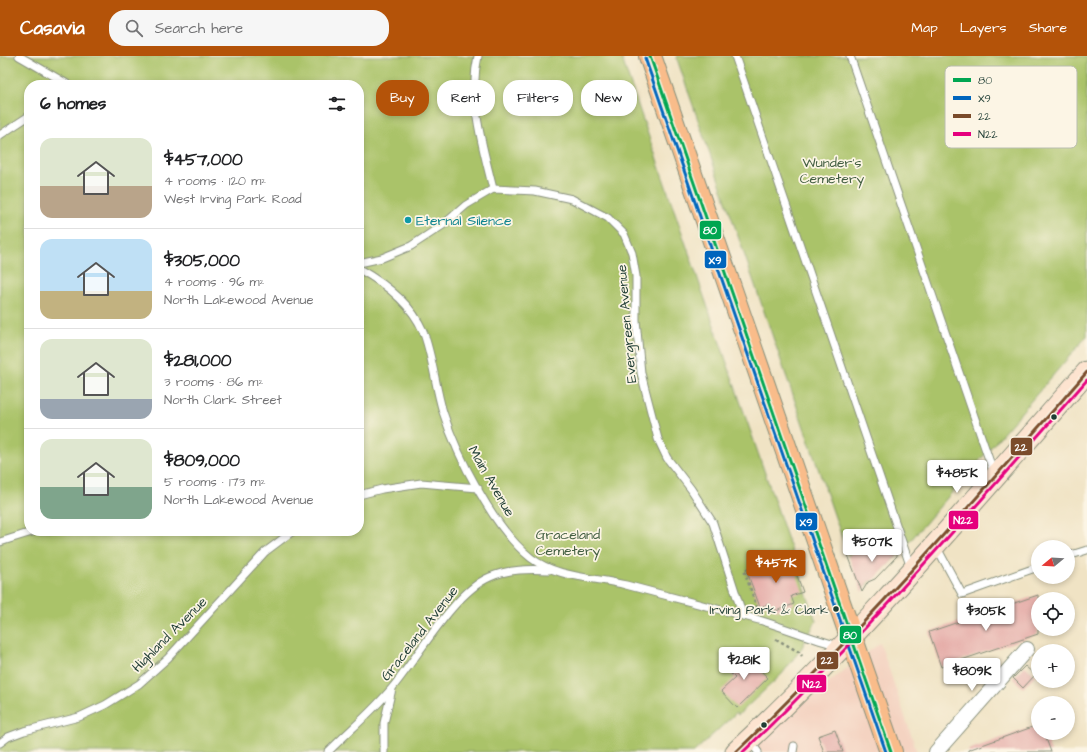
<!DOCTYPE html>
<meta charset="utf-8">
<style>
:root{--surface:#fff;--page:#f6f6f6;--text:#202124;--muted:#757577;--line:#e0e0e0;--accent:#b45309}
body{margin:0;font-family:"Architects Daughter",sans-serif;background:var(--page);color:var(--text);height:100vh;display:flex;flex-direction:column;font-size:15px;white-space:nowrap}
*{box-sizing:border-box;margin:0}
p{font-size:13px;color:var(--muted)}
.icon{flex:none;width:22px;height:22px;fill:none;stroke:currentColor;stroke-width:2;stroke-linecap:round;stroke-linejoin:round}
.map{position:relative;flex:1;overflow:hidden}
.side{position:absolute;left:24px;top:24px;width:340px;height:456px;display:flex;flex-direction:column;background:var(--surface);border-radius:16px;box-shadow:0 2px 6px #0003}
.side>*{flex:none}
.banner{position:absolute;left:376px;top:24px;width:380px;height:36px;display:flex;gap:8px}
.needle{width:26px;rotate:252deg}
.controls{position:absolute;left:1031px;top:484px;display:grid;gap:8px}
.controls a{display:grid;place-items:center;width:44px;height:44px;border-radius:50%;background:var(--surface);box-shadow:0 2px 6px #0003;font-size:20px}
.price{position:absolute;translate:-50% -34px;padding:0 9px;border-radius:4px;background:#fff;color:#222;font-size:13px;line-height:26px;filter:drop-shadow(0 1px 2px #0008)}
.price::after{content:'';position:absolute;left:50%;top:24px;width:12px;height:9px;margin-left:-6px;background:inherit;clip-path:polygon(0 0,100% 0,50% 100%)}
.price.active{background:var(--accent);color:#fff}
ul{padding:0;list-style:none}
li{display:flex;align-items:center;gap:12px;height:100px;padding:0 16px}
li+li{border-top:1px solid var(--line)}
li span{display:grid;place-items:center;flex:none;width:112px;height:80px;border-radius:12px;color:#555}
li>.icon{margin-inline-start:auto}
span .icon{width:48px;height:48px;fill:#fffc;stroke-width:1}
li b{font-size:17px}
h2{display:flex;justify-content:space-between;align-items:center;height:48px;padding:0 16px;font-size:17px}
.tag{padding:0 14px;border-radius:16px;background:var(--surface);box-shadow:0 2px 6px #0003;font-size:14px;line-height:36px}
.tag.active{background:var(--accent);color:#fff}
header{display:flex;align-items:center;gap:24px;box-sizing:border-box;height:56px;padding:0 20px;background:var(--accent);color:#fff}
header strong{font-size:19px}
nav{display:flex;gap:22px;margin-inline-start:auto;font-size:14px}
.search{width:280px;height:36px;background:var(--page);display:flex;align-items:center;gap:10px;box-sizing:border-box;padding:0 14px;border-radius:16px;color:var(--muted);font-size:15px}
.map>svg:first-child{display:block}
.built{fill:#f4d3c1}
.green{fill:#aac369;stroke:#64804e;fill-rule:evenodd}
.building{fill:#e6afaa}
.lines{fill:none;stroke-linecap:round;stroke-linejoin:round}
.lane-casing{stroke:#88907c;stroke-width:9}
.street-casing{stroke:#88907c;stroke-width:16}
.secondary-casing{stroke:#88907c;stroke-width:23}
.primary-casing{stroke:#88907c;stroke-width:24}
.path{stroke:#88907c;stroke-width:2.5;stroke-dasharray:3 3;stroke-linecap:butt}
.lane{stroke:#fff;stroke-width:7}
.street{stroke:#fff;stroke-width:14}
.secondary{stroke:#fde4d0;stroke-width:21}
.primary{stroke:#f9bc8a;stroke-width:22}
.bus-1-casing{stroke:#fcf5e5;stroke-width:6}
.bus-2-casing{stroke:#fcf5e5;stroke-width:6}
.bus-3-casing{stroke:#fcf5e5;stroke-width:6}
.bus-4-casing{stroke:#fcf5e5;stroke-width:6}
.bus-1{stroke:#00a651;stroke-width:3}
.bus-2{stroke:#0065bd;stroke-width:3}
.bus-3{stroke:#7a4b2a;stroke-width:3}
.bus-4{stroke:#e5007d;stroke-width:3}
.culture-dot{fill:#0f9aa8;stroke:#fcf5e5;stroke-width:1.5}
.bus-dot{fill:#1f3d34;stroke:#fcf5e5;stroke-width:1.5}
.labels{text-anchor:middle;stroke-width:3.5;stroke-linejoin:round;paint-order:stroke}
.bus-label{font-size:13px;fill:#1f3d34;stroke:#fcf5e5;text-anchor:end}
.park-label{font-size:14px;fill:#425e41;stroke:#fcf5e5}
.culture-label{font-size:14px;fill:#0d838f;stroke:#fcf5e5;text-anchor:start}
.street-label{font-size:14px;fill:#1f3d34;stroke:#fcf5e5}
.key{fill:#fcf5e5;stroke:#babeb0;stroke-width:1}
.key-label{font-size:11px;fill:#1f3d34}
.line-badge{stroke:#fcf5e5;stroke-width:1.5}
.badge-label{font-size:11px;text-anchor:middle;font-weight:bold;fill:#fff}
</style>
<header>
<strong>Casavia</strong>
<div class="search"><svg class="icon" aria-label="search" viewBox="0 0 24 24"><circle cx="10" cy="10" r="6"/><path d="M15 15l6 6"/></svg>Search here</div>
<nav><a>Map</a><a>Layers</a><a>Share</a></nav>
</header>
<div class="map">
<svg width="1087" height="696" viewBox="0 0 1087 696">
<rect width="100%" height="100%" fill="#fcf5e5"/>
<filter id="ink" filterUnits="userSpaceOnUse"><feTurbulence type="fractalNoise" baseFrequency=".025" numOctaves="2"/><feDisplacementMap in="SourceGraphic" scale="8" xChannelSelector="R" yChannelSelector="G"/><feConvolveMatrix kernelMatrix="1 2 1 2 8 2 1 2 1" color-interpolation-filters="sRGB"/></filter>
<filter id="wash" filterUnits="userSpaceOnUse"><feTurbulence type="fractalNoise" baseFrequency=".012" numOctaves="4" result="noise"/><feDisplacementMap in="SourceGraphic" scale="16" xChannelSelector="R" yChannelSelector="G"/><feGaussianBlur stdDeviation="0.9" result="paint"/><feColorMatrix in="noise" values="0 0 0 0 0 0 0 0 0 0 0 0 0 0 0 0 0 1.4 0 .05"/><feComposite in="paint" operator="in"/></filter>
<g filter="url(#wash)">
<rect width="100%" height="100%" fill="#f0e3c4"/>
<!-- built -->
<path class="built" d="M880,587L917,696H761L753,684Z"/>
<!-- green -->
<g class="green">
<path d="M0,0H621L816,565L801,593L782,618L738,659L736,657L694,696H0ZM29,29H359V475H29Z"/>
<path d="M676,0H1087V280L897,500L867,529L863,530L848,499Z"/>
</g>
<g id="blocks">
<!-- building -->
<g class="building">
<path d="M892,488L897,492V500L875,523L868,526L862,536L848,499Z"/>
<path d="M790,500L803,536L791,540L794,548L776,555L775,551L771,553L769,548L760,551L747,516Z"/>
<path d="M1038,539V578L941,611L929,576Z"/>
<path d="M745,598L768,622L737,652L721,635L735,622L727,614Z"/>
<path d="M1025,610L1035,619L1023,632L1013,622Z"/>
<path d="M1038,669V677H1044L1051,696H968V694Z"/>
<path d="M835,674L843,696H824L818,680Z"/>
</g>
</g>
</g>
<g filter="url(#ink)">
<use href="#blocks" fill-opacity="0" stroke="#88907c" stroke-width="1"/>
<g class="lines">
<defs>
<g id="lane">
<path d="M19,0L69,29"/>
<path d="M478,0C468,44 483,91 493,133"/>
<path d="M735,0L911,512"/>
<path d="M850,0L994,418"/>
<path d="M0,79L29,60"/>
<path d="M359,207L382,202L411,190L443,169L466,149L493,133L535,135L572,143L608,162L624,178L632,197L636,220V264L641,317L658,383L667,402L691,433L713,467L743,560"/>
<path d="M359,213C384,227 411,247 423,275C433,301 435,330 443,356C457,400 494,473 531,502C557,522 594,521 626,529C671,541 715,552 759,564C786,572 812,583 839,590"/>
<path d="M359,439L382,433L421,427L478,432"/>
<path d="M0,486L35,475"/>
<path d="M936,490L962,538L1038,511"/>
<path d="M1068,500L1087,494"/>
<path d="M750,685L758,696"/>
<path d="M0,687L8,681L24,675L79,661L105,649L139,628L168,602L265,496L293,475"/>
<path d="M328,696C349,675 373,655 392,632C418,601 454,536 490,521C509,513 529,513 549,514"/>
<path d="M384,696V667L392,633"/>
<path d="M793,696L794,690"/>
</g>
<path id="street" d="M936,696L1027,593"/>
<path id="secondary" d="M736,696C862,579 973,445 1087,316"/>
<path id="primary" d="M650,0L891,696"/>
</defs>
<!-- lane casing -->
<use href="#lane" class="lane-casing"/>
<!-- street casing -->
<use href="#street" class="street-casing"/>
<!-- secondary casing -->
<use href="#secondary" class="secondary-casing"/>
<!-- primary casing -->
<use href="#primary" class="primary-casing"/>
<!-- path -->
<g class="path">
<path d="M757,552L744,514L788,498"/>
<path d="M776,583L799,596L802,600"/>
</g>
<!-- lane -->
<use href="#lane" class="lane"/>
<!-- street -->
<use href="#street" class="street"/>
<!-- secondary -->
<use href="#secondary" class="secondary"/>
<!-- primary -->
<use href="#primary" class="primary"/>
<defs>
<path id="bus-1" d="M650,0L891,696"/>
<path id="bus-2" d="M645,2L886,696"/>
<path id="bus-3" d="M736,696C861,576 973,446 1087,316"/>
<path id="bus-4" d="M743,696C865,579 975,451 1087,324"/>
</defs>
<!-- bus-1 casing -->
<use href="#bus-1" class="bus-1-casing"/>
<!-- bus-2 casing -->
<use href="#bus-2" class="bus-2-casing"/>
<!-- bus-3 casing -->
<use href="#bus-3" class="bus-3-casing"/>
<!-- bus-4 casing -->
<use href="#bus-4" class="bus-4-casing"/>
<!-- bus-1 -->
<use href="#bus-1" class="bus-1"/>
<!-- bus-2 -->
<use href="#bus-2" class="bus-2"/>
<!-- bus-3 -->
<use href="#bus-3" class="bus-3"/>
<!-- bus-4 -->
<use href="#bus-4" class="bus-4"/>
</g>
</g>
<!-- markers -->
<circle class="culture-dot" cx="408" cy="164" r="4"/>
<g class="bus-dot">
<circle cx="1054" cy="361" r="3.5"/>
<circle cx="836" cy="553" r="3.5"/>
<circle cx="764" cy="669" r="3.5"/>
</g>
<g class="labels">
<!-- bus labels -->
<g class="bus-label">
<text x="828" y="558">Irving Park &amp; Clark</text>
</g>
<!-- park labels -->
<g class="park-label">
<text x="832" y="111">Wunder's<tspan x="832" dy="16">Cemetery</tspan></text>
<text x="568" y="483">Graceland<tspan x="568" dy="16">Cemetery</tspan></text>
</g>
<!-- culture labels -->
<g class="culture-label">
<text x="416" y="169">Eternal Silence</text>
</g>
<!-- street labels -->
<g class="street-label">
<text transform="translate(626 268) rotate(-95)" y="5">Evergreen Avenue</text>
<text transform="translate(492 425) rotate(60)" y="5">Main Avenue</text>
<text transform="translate(419 577) rotate(-52)" y="5">Graceland Avenue</text>
<text transform="translate(169 578) rotate(-45)" y="5">Highland Avenue</text>
</g>
</g>
<!-- legend -->
<rect x="945" y="10" width="132" height="82" rx="6" class="key"/>
<rect x="953" y="22" width="18" height="4" fill="#00a651"/>
<rect x="953" y="40" width="18" height="4" fill="#0065bd"/>
<rect x="953" y="58" width="18" height="4" fill="#7a4b2a"/>
<rect x="953" y="76" width="18" height="4" fill="#e5007d"/>
<g class="key-label">
<text x="978" y="28">80</text>
<text x="978" y="46">X9</text>
<text x="978" y="64">22</text>
<text x="978" y="82">N22</text>
</g>
<g class="line-badge">
<rect x="699" y="164" width="23" height="20" rx="4" fill="#00a651"/>
<rect x="704" y="194" width="23" height="19" rx="4" fill="#0065bd"/>
<rect x="1010" y="381" width="23" height="19" rx="4" fill="#7a4b2a"/>
<rect x="948" y="454" width="31" height="20" rx="4" fill="#e5007d"/>
<rect x="795" y="456" width="23" height="19" rx="4" fill="#0065bd"/>
<rect x="839" y="569" width="23" height="19" rx="4" fill="#00a651"/>
<rect x="816" y="595" width="23" height="19" rx="4" fill="#7a4b2a"/>
<rect x="796" y="618" width="31" height="19" rx="4" fill="#e5007d"/>
</g>
<g class="badge-label">
<text x="710" y="178">80</text>
<text x="715" y="208">X9</text>
<text x="1021" y="395">22</text>
<text x="963" y="468">N22</text>
<text x="806" y="470">X9</text>
<text x="850" y="583">80</text>
<text x="827" y="608">22</text>
<text x="812" y="632">N22</text>
</g>
</svg>
<div class="controls">
<a><svg class="needle" viewBox="-14 -14 28 28"><path d="M0-13l5 13h-10z" fill="#e53935"/><path d="M0 13l5-13h-10z" fill="#757577"/></svg></a>
<a><svg class="icon" aria-label="locate" viewBox="0 0 24 24"><circle cx="12" cy="12" r="6"/><path d="M12 2v4M12 18v4M2 12h4M18 12h4"/></svg></a>
<a>+</a>
<a>−</a>
</div>
<b class="price" style="left:957px;top:438px">$485K</b>
<b class="price" style="left:872px;top:507px">$507K</b>
<b class="price active" style="left:776px;top:528px">$457K</b>
<b class="price" style="left:986px;top:576px">$305K</b>
<b class="price" style="left:744px;top:625px">$281K</b>
<b class="price" style="left:972px;top:636px">$809K</b>
<div class="banner">
<a class="tag active">Buy</a>
<a class="tag">Rent</a>
<a class="tag">Filters</a>
<a class="tag">New</a>
</div>
<section class="side">
<h2>6 homes<svg class="icon" aria-label="filters" viewBox="0 0 24 24"><path d="M4 7h16M4 17h16"/><circle cx="9" cy="7" r="2"/><circle cx="15" cy="17" r="2"/></svg></h2>
<ul>
<li><span style="background:linear-gradient(#dfe7d0 60%,#b9a48a 0)"><svg class="icon" aria-label="home" viewBox="0 0 24 24"><path d="M3 11l9-7 9 7M6 9v11h12V9"/></svg></span><div><b>$457,000</b><p>4 rooms · 120 m²</p><p>West Irving Park Road</p></div></li>
<li><span style="background:linear-gradient(#bfe0f5 65%,#c2b280 0)"><svg class="icon" aria-label="home" viewBox="0 0 24 24"><path d="M3 11l9-7 9 7M6 9v11h12V9"/></svg></span><div><b>$305,000</b><p>4 rooms · 96 m²</p><p>North Lakewood Avenue</p></div></li>
<li><span style="background:linear-gradient(#dfe7d0 75%,#9aa5b1 0)"><svg class="icon" aria-label="home" viewBox="0 0 24 24"><path d="M3 11l9-7 9 7M6 9v11h12V9"/></svg></span><div><b>$281,000</b><p>3 rooms · 86 m²</p><p>North Clark Street</p></div></li>
<li><span style="background:linear-gradient(#dfe7d0 60%,#7fa58c 0)"><svg class="icon" aria-label="home" viewBox="0 0 24 24"><path d="M3 11l9-7 9 7M6 9v11h12V9"/></svg></span><div><b>$809,000</b><p>5 rooms · 173 m²</p><p>North Lakewood Avenue</p></div></li>
</ul>
</section>
</div>
